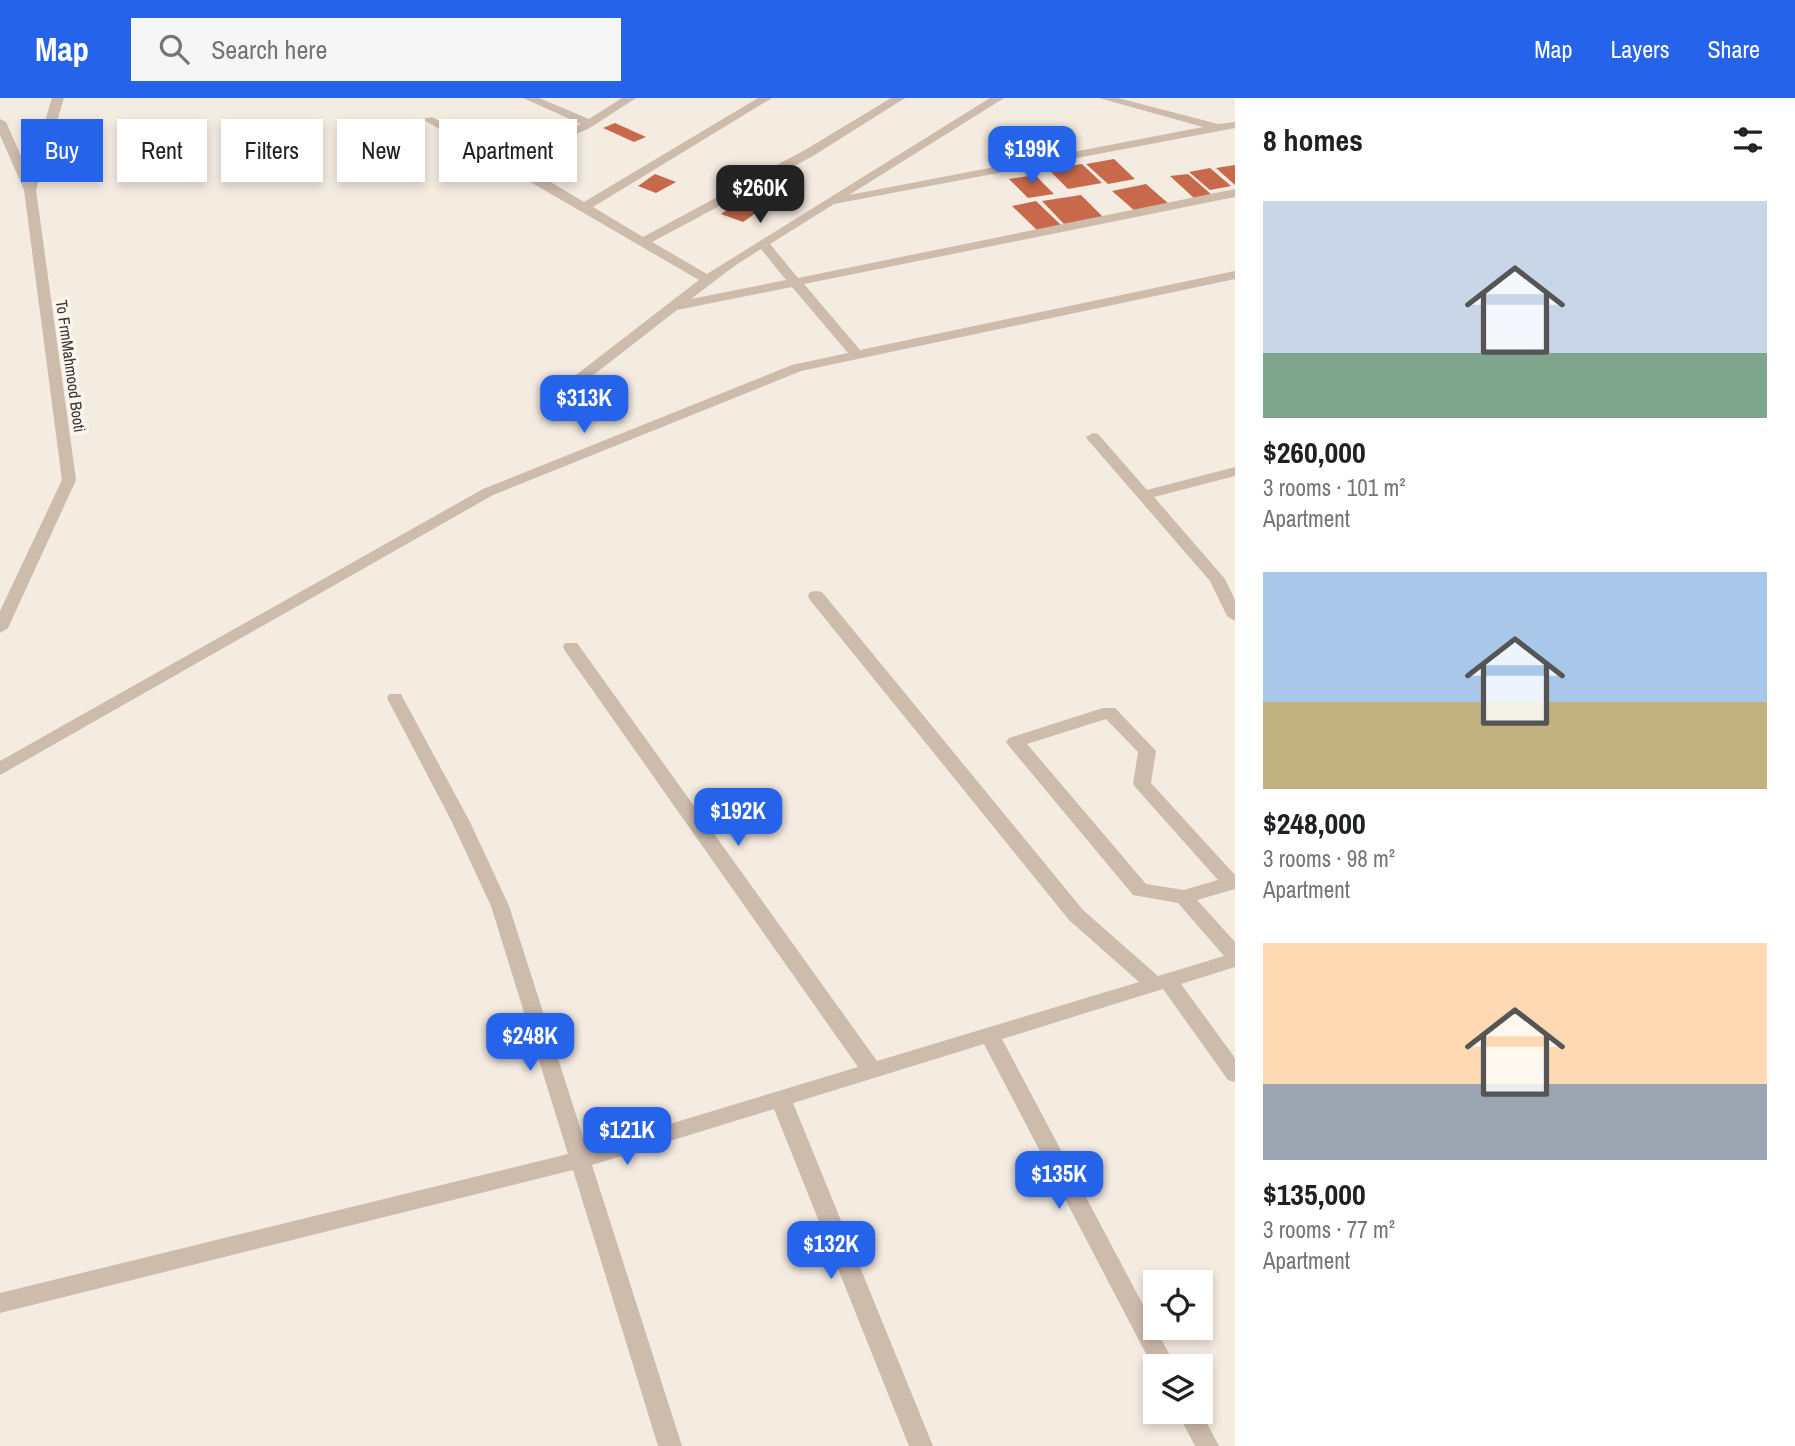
<!DOCTYPE html>
<meta charset="utf-8">
<style>
:root{--surface:#fff;--page:#f6f6f6;--text:#202124;--muted:#757577;--accent:#2563eb}
body{margin:0;font-family:"Archivo Narrow",sans-serif;background:var(--page);color:var(--text);height:100vh;display:flex;flex-direction:column;font-size:26px;white-space:nowrap}
*{box-sizing:border-box;margin:0}
p{font-size:23px;color:var(--muted)}
.icon{flex:none;width:38px;height:38px;fill:none;stroke:currentColor;stroke-width:2;stroke-linecap:round;stroke-linejoin:round}
.map{position:relative;flex:1;overflow:hidden}
.sheet{display:flex;flex-direction:column;background:var(--surface);width:560px}
.sheet>*{flex:none}
.hud{position:absolute;left:21px;top:21px;width:665px;height:63px;display:flex;gap:14px}
.controls{position:absolute;left:1143px;top:1172px;display:grid;gap:14px}
.controls a{display:grid;place-items:center;width:70px;height:70px;border-radius:0px;background:var(--surface);box-shadow:0 4px 10px #0003;font-size:35px}
.price{position:absolute;translate:-50% -60px;padding:0 16px;border-radius:14px;background:var(--accent);color:#fff;font-size:23px;line-height:46px;filter:drop-shadow(0 2px 4px #0008)}
.price::after{content:'';position:absolute;left:50%;top:42px;width:21px;height:16px;margin-left:-10px;background:inherit;clip-path:polygon(0 0,100% 0,50% 100%)}
.price.current{background:#222;color:#fff}
ul{padding:0;list-style:none}
li{display:grid;align-content:center;gap:14px;height:371px;padding:0 28px}
li span{display:grid;place-items:center;height:217px;border-radius:0px;color:#555}
li>.icon{margin-inline-start:auto}
span .icon{width:126px;height:126px;fill:#fffc;stroke-width:1}
li b{font-size:30px}
h2{display:flex;justify-content:space-between;align-items:center;height:84px;padding:0 28px;font-size:30px}
.chip{padding:0 24px;border-radius:0px;background:var(--surface);box-shadow:0 4px 10px #0003;font-size:24px;line-height:63px}
.chip.current{background:var(--accent);color:#fff}
header{display:flex;align-items:center;gap:42px;box-sizing:border-box;height:98px;padding:0 35px;background:var(--accent);color:#fff}
header strong{font-size:33px}
nav{display:flex;gap:38px;margin-inline-start:auto;font-size:24px}
.search{width:490px;height:63px;background:var(--page);display:flex;align-items:center;gap:18px;box-sizing:border-box;padding:0 24px;border-radius:0px;color:var(--muted);font-size:26px}
main{display:flex;flex:1;min-height:0}
.map>svg:first-child{display:block}
.building{fill:#c8694b}
.lines{fill:none;stroke-linecap:round;stroke-linejoin:round}
.minor{fill:#cdbbac;fill-rule:evenodd}
.labels{text-anchor:middle;stroke-width:7;stroke-linejoin:round;paint-order:stroke}
.far-street-label{font-size:16px;fill:#3b302b;stroke:#fbf5ee}
</style>
<header>
<strong>Map</strong>
<div class="search"><svg class="icon" aria-label="search" viewBox="0 0 24 24"><circle cx="10" cy="10" r="6"/><path d="M15 15l6 6"/></svg>Search here</div>
<nav><a>Map</a><a>Layers</a><a>Share</a></nav>
</header>
<main>
<div class="map">
<svg width="1235" height="1348" viewBox="0 0 1235 1348">
<rect width="100%" height="100%" fill="#f4ebe1"/>
<!-- building -->
<g class="building">
<path d="M615,25L646,39L634,44L603,30Z"/>
<path d="M1114,61L1135,81L1108,86L1086,66Z"/>
<path d="M1082,66L1102,85L1068,91L1048,71Z"/>
<path d="M1235,67V87L1216,70Z"/>
<path d="M1210,70L1231,88L1210,92L1189,74Z"/>
<path d="M655,76L676,84L656,95L638,88Z"/>
<path d="M1188,76L1213,98L1195,101L1170,78Z"/>
<path d="M1035,77L1054,96L1028,100L1009,81Z"/>
<path d="M1146,86L1169,106L1135,113L1112,93Z"/>
<path d="M1081,97L1103,119L1064,126L1042,103Z"/>
<path d="M741,102L763,110L743,124L721,116Z"/>
<path d="M1036,103L1062,128L1037,132L1012,108Z"/>
</g>
<g class="lines">
<!-- minor -->
<g class="minor">
<path d="M52,0H64L36,92L76,382L8,530L0,535V513L62,382L24,92L0,37V21L6,24L29,76Z"/>
<path d="M523,0H539L589,21L622,0H636L588,31L514,62L584,104L758,0H772L593,109L643,139L805,52L891,0H905L813,58L652,144L707,176L990,0H1004L849,97L1203,29L1099,0H1118L1218,26L1235,24V30L834,106L770,146L798,180L1235,91V99L804,186L860,252L1235,173V181L801,273L493,397L0,677V663L483,391L792,267L848,255L792,189L677,212L560,303H550V297L699,182L422,21L432,19L506,58L581,26ZM761,151L786,182L691,201L733,169Z"/>
<path d="M1093,335L1098,336L1147,392L1235,369V378L1154,399L1225,481L1235,502V523L1227,518L1210,483L1088,342L1086,339Z"/>
<path d="M816,493L822,494L1083,812L1158,878L1224,858L1178,805L1133,797L1009,648L1006,644L1009,640L1103,610H1115L1156,653L1151,685L1235,777V791L1197,802L1235,844V869L1181,886L1235,960V984L1228,982L1163,891L1002,941L1176,1269H1155V1273L984,946L793,1005L933,1348H909L774,1011L592,1067L682,1348H658L573,1072L0,1215V1195L568,1056L491,808L452,724L387,600L389,596H401L403,600L470,724L509,808L587,1051L858,969L565,553L563,549L565,545H577L877,963L1139,884L1069,822L810,502L808,498L810,494ZM1106,621L1138,654L1133,686L1136,690L1218,782L1184,792L1146,786L1027,646Z"/>
<path d="M1200,1312L1219,1348H1195L1177,1314Z"/>
</g>
</g>
<g class="labels">
<!-- far-street labels -->
<g class="far-street-label">
<text transform="translate(71 268) rotate(82)" y="6">To FrmMahmood Booti</text>
</g>
</g>
</svg>
<div class="controls">
<a><svg class="icon" aria-label="locate" viewBox="0 0 24 24"><circle cx="12" cy="12" r="6"/><path d="M12 2v4M12 18v4M2 12h4M18 12h4"/></svg></a>
<a><svg class="icon" aria-label="layers" viewBox="0 0 24 24"><path d="M12 4l9 5-9 5-9-5zM3 14l9 5 9-5"/></svg></a>
</div>
<b class="price" style="left:1032px;top:88px">$199K</b>
<b class="price current" style="left:760px;top:127px">$260K</b>
<b class="price" style="left:584px;top:337px">$313K</b>
<b class="price" style="left:738px;top:750px">$192K</b>
<b class="price" style="left:530px;top:975px">$248K</b>
<b class="price" style="left:627px;top:1069px">$121K</b>
<b class="price" style="left:1059px;top:1113px">$135K</b>
<b class="price" style="left:831px;top:1183px">$132K</b>
<div class="hud">
<a class="chip current">Buy</a>
<a class="chip">Rent</a>
<a class="chip">Filters</a>
<a class="chip">New</a>
<a class="chip">Apartment</a>
</div>
</div>
<section class="sheet">
<h2>8 homes<svg class="icon" aria-label="filters" viewBox="0 0 24 24"><path d="M4 7h16M4 17h16"/><circle cx="9" cy="7" r="2"/><circle cx="15" cy="17" r="2"/></svg></h2>
<ul>
<li><span style="background:linear-gradient(#c9d6e8 70%,#7fa58c 0)"><svg class="icon" aria-label="home" viewBox="0 0 24 24"><path d="M3 11l9-7 9 7M6 9v11h12V9"/></svg></span><div><b>$260,000</b><p>3 rooms · 101 m²</p><p>Apartment</p></div></li>
<li><span style="background:linear-gradient(#a9c7e8 60%,#c2b280 0)"><svg class="icon" aria-label="home" viewBox="0 0 24 24"><path d="M3 11l9-7 9 7M6 9v11h12V9"/></svg></span><div><b>$248,000</b><p>3 rooms · 98 m²</p><p>Apartment</p></div></li>
<li><span style="background:linear-gradient(#ffd9b3 65%,#9aa5b1 0)"><svg class="icon" aria-label="home" viewBox="0 0 24 24"><path d="M3 11l9-7 9 7M6 9v11h12V9"/></svg></span><div><b>$135,000</b><p>3 rooms · 77 m²</p><p>Apartment</p></div></li>
</ul>
</section>
</main>
